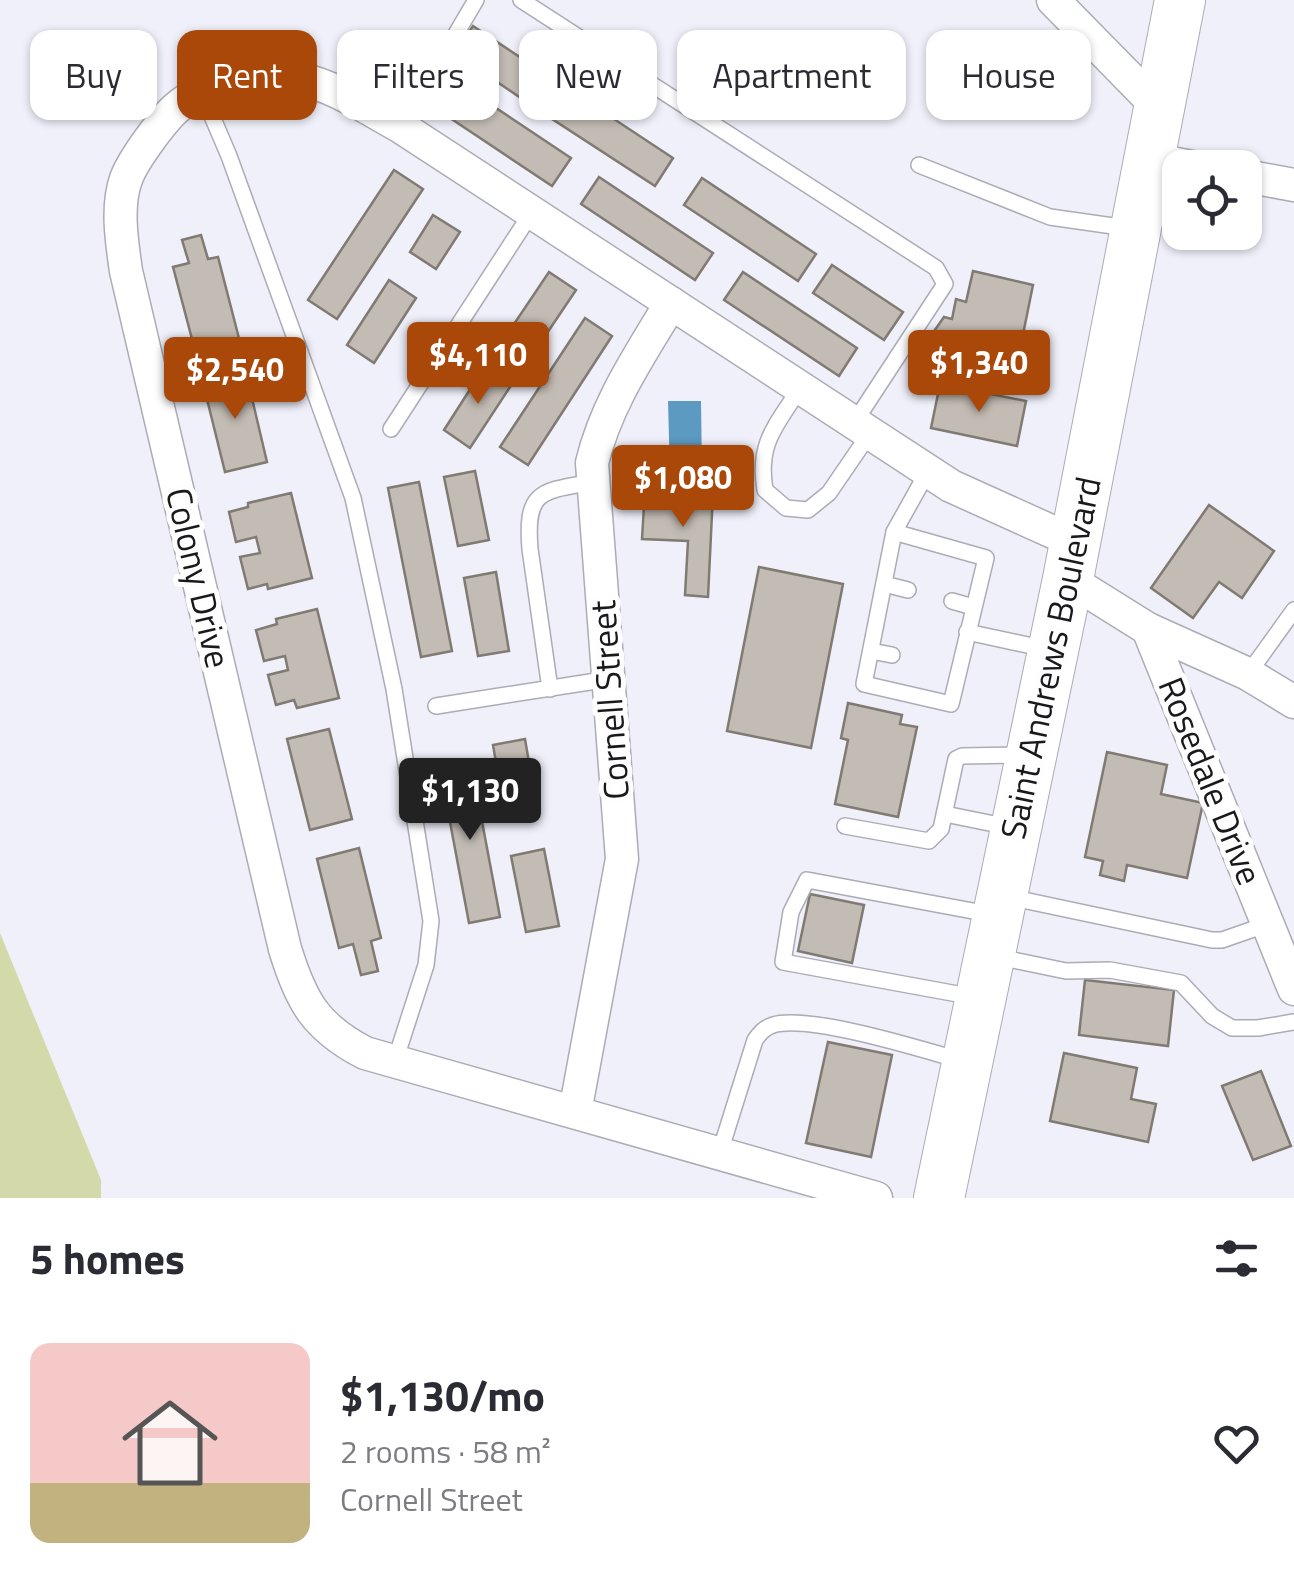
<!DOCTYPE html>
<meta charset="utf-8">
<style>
:root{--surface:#fff;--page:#f2f2f3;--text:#2b2b33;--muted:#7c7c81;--line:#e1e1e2;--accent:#aa480a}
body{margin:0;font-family:"Titillium Web",sans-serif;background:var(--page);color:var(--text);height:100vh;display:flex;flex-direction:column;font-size:38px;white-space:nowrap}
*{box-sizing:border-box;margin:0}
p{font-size:32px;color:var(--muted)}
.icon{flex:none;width:55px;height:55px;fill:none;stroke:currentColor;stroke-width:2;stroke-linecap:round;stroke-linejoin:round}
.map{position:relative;height:1198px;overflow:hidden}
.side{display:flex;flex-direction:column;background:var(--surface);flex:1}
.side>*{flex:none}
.hud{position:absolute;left:30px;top:30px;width:1235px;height:90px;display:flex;gap:20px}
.buttons{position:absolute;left:1162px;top:150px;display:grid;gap:20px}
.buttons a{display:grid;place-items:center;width:100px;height:100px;border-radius:20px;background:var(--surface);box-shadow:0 2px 8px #0004;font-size:50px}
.price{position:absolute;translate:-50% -85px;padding:0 22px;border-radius:10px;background:var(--accent);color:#fff;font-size:32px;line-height:65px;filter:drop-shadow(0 2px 5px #0008)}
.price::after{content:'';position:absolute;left:50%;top:60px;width:30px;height:22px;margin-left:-15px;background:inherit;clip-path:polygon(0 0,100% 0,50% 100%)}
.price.current{background:#222;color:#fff}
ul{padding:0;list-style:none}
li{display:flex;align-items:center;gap:30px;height:250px;padding:0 30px}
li+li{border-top:2px solid var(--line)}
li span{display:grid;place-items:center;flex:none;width:280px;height:200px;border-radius:20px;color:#555}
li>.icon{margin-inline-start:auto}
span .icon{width:120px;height:120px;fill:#fffc;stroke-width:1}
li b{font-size:42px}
h2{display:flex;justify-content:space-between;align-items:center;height:120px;padding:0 30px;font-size:42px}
.pill{padding:0 35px;border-radius:20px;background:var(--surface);box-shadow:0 2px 8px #0004;font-size:35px;line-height:90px}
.pill.current{background:var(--accent);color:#fff}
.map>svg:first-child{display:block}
.green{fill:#d3d9a9}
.water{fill:#5c9ac2}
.building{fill:#c3bcb4;stroke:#807a72;stroke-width:2.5}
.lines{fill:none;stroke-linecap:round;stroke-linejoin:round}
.lane-casing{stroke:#abacb5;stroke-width:18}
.street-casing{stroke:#abacb5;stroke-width:35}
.primary-casing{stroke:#abacb5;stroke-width:52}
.lane{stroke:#fff;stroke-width:15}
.street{stroke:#fff;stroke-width:32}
.primary{stroke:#fff;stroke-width:50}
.labels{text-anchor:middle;stroke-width:10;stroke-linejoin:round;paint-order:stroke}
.street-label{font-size:35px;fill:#19191c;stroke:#fefefe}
</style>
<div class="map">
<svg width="1294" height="1198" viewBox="0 0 1294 1198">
<rect width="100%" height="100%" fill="#eff0fa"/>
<!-- green -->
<path class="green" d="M0,933L101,1180V1198H0Z"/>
<!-- water -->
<path class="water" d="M668,401H701L702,474L670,475Z"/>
<!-- building -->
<g class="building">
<path d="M473,26L544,73L525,101L455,53Z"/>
<path d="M457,82L571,158L552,186L438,110Z"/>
<path d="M561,84L673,158L655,186L543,113Z"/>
<path d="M394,170L423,189L337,319L308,300Z"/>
<path d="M599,177L713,253L695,280L581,204Z"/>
<path d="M702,178L816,254L798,281L684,205Z"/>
<path d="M433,215L460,232L436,269L410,252Z"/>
<path d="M201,235L208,259L218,257L241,346L197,358L173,267L189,263L182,240Z"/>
<path d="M832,265L903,312L884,340L813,293Z"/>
<path d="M973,271L1033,285L1014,379L916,357L944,317L952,319L956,299L966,302Z"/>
<path d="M549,272L576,290L533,354L506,336Z"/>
<path d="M743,272L857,348L839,376L724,300Z"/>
<path d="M389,280L416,298L374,363L347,345Z"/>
<path d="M585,318L612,336L528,465L500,447Z"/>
<path d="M485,366L512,384L470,448L444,430Z"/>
<path d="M246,373L267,462L225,472L203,383Z"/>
<path d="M940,384L1026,401L1017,446L931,428Z"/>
<path d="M475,471L489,540L458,546L444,477Z"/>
<path d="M419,482L452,651L421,657L388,488Z"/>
<path d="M645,489L713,493L708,597L685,595L688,541L642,539Z"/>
<path d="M291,493L312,578L268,589L267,584L248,589L240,557L260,553L256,537L236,542L229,512L248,507V503Z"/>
<path d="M1209,505L1274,551L1242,598L1219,582L1193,618L1151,588Z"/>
<path d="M759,567L843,584L811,748L727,731Z"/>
<path d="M496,572L509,651L478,656L464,578Z"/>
<path d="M317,609L339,698L297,708L294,700L276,705L268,675L288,670L285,656L264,661L256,630L277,624L276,619Z"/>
<path d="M848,703L902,715L900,724L917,727L898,817L835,804L848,740L841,738Z"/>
<path d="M329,729L352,819L310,830L287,739Z"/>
<path d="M525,739L538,815L506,821L493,745Z"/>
<path d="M1107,752L1167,765L1161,794L1203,803L1187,878L1127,865L1124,881L1100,875L1103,861L1085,857Z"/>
<path d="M471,763L500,917L469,923L440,769Z"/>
<path d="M359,848L381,938L371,941L378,971L361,975L353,944L339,948L317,859Z"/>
<path d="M544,849L559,926L526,932L511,856Z"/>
<path d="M810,894L864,905L852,963L798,951Z"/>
<path d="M1085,980L1174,990L1168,1046L1079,1035Z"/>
<path d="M828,1042L892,1055L871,1157L806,1143Z"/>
<path d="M1064,1053L1137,1068L1131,1099L1156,1104L1148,1142L1050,1121Z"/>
<path d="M1261,1071L1291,1146L1253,1160L1222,1086Z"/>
</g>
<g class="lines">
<defs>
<g id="lane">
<path d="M521,0L936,268L945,284L854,423"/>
<path d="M203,95L229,156L353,498L394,689L431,921L426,965L395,1061"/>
<path d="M401,127L476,0"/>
<path d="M919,165L1050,217L1127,228"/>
<path d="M800,388C776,426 757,443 765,490L786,508L808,510L829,493L870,433"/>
<path d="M391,429L532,212"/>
<path d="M894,532L986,558L951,704L864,684L894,532L928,471"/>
<path d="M884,584L908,590"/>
<path d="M952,601L973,607"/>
<path d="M967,632L1046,649"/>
<path d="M871,651L892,655"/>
<path d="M1248,674L1294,610"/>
<path d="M550,689L530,549C525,489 542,491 594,482"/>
<path d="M436,706L609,679"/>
<path d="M945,814L1009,827"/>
<path d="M845,826L929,841L941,829L956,759L962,756L1023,755"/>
<path d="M1009,897L1212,940H1222L1268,924"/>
<path d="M994,956L1066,971L1110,970L1181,983L1212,1016L1232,1028H1258L1294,1022"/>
<path d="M974,997L783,962L791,912L807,880L989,914"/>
<path d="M719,1155L755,1040C760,1033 764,1028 773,1025C808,1014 921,1049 959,1060"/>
</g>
<g id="street">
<path d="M1053,0L1159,108"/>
<path d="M1150,159L1197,168"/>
<path d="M1245,176L1294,185"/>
<path d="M1068,579L1148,629L1248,674L1294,702"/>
<path d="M1148,629L1294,989"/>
<path d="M575,1112L622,859L592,463C606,404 640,355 671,303"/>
<path d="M876,1198L365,1053C315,1027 301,1001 285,949L126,271C122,243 116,207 126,179C133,160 164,117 180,105C209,82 277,72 312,82C344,92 372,111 401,127L951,486L1075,542"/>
</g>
<path id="primary" d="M939,1198L1068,579L1180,0"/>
</defs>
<!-- lane casing -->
<use href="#lane" class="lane-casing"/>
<!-- street casing -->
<use href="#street" class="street-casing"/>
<!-- primary casing -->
<use href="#primary" class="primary-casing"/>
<!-- lane -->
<use href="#lane" class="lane"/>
<!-- street -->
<use href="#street" class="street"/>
<!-- primary -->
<use href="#primary" class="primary"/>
</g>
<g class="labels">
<!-- street labels -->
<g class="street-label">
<text transform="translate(198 578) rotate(77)" y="12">Colony Drive</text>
<text transform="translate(1051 658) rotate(-78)" y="12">Saint Andrews Boulevard</text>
<text transform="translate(610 700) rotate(-94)" y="12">Cornell Street</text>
<text transform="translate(1210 781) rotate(68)" y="12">Rosedale Drive</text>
</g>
</g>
</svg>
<div class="buttons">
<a><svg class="icon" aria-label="locate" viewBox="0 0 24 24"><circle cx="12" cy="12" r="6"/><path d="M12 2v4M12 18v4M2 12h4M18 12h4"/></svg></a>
</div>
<b class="price" style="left:478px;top:407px">$4,110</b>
<b class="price" style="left:979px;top:415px">$1,340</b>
<b class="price" style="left:235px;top:422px">$2,540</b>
<b class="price" style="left:683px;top:530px">$1,080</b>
<b class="price current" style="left:470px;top:843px">$1,130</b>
<div class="hud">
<a class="pill">Buy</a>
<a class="pill current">Rent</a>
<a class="pill">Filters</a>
<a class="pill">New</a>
<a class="pill">Apartment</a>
<a class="pill">House</a>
</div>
</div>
<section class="side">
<h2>5 homes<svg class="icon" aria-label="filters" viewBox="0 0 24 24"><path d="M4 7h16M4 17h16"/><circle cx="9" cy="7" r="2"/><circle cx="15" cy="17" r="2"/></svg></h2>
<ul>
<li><span style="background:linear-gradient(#f6c9c9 70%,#c2b280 0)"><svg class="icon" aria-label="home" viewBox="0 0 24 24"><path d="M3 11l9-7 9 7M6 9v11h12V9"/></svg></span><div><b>$1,130/mo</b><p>2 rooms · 58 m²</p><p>Cornell Street</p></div><svg class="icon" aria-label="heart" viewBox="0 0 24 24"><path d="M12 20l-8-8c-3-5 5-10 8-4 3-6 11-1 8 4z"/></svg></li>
</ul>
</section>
